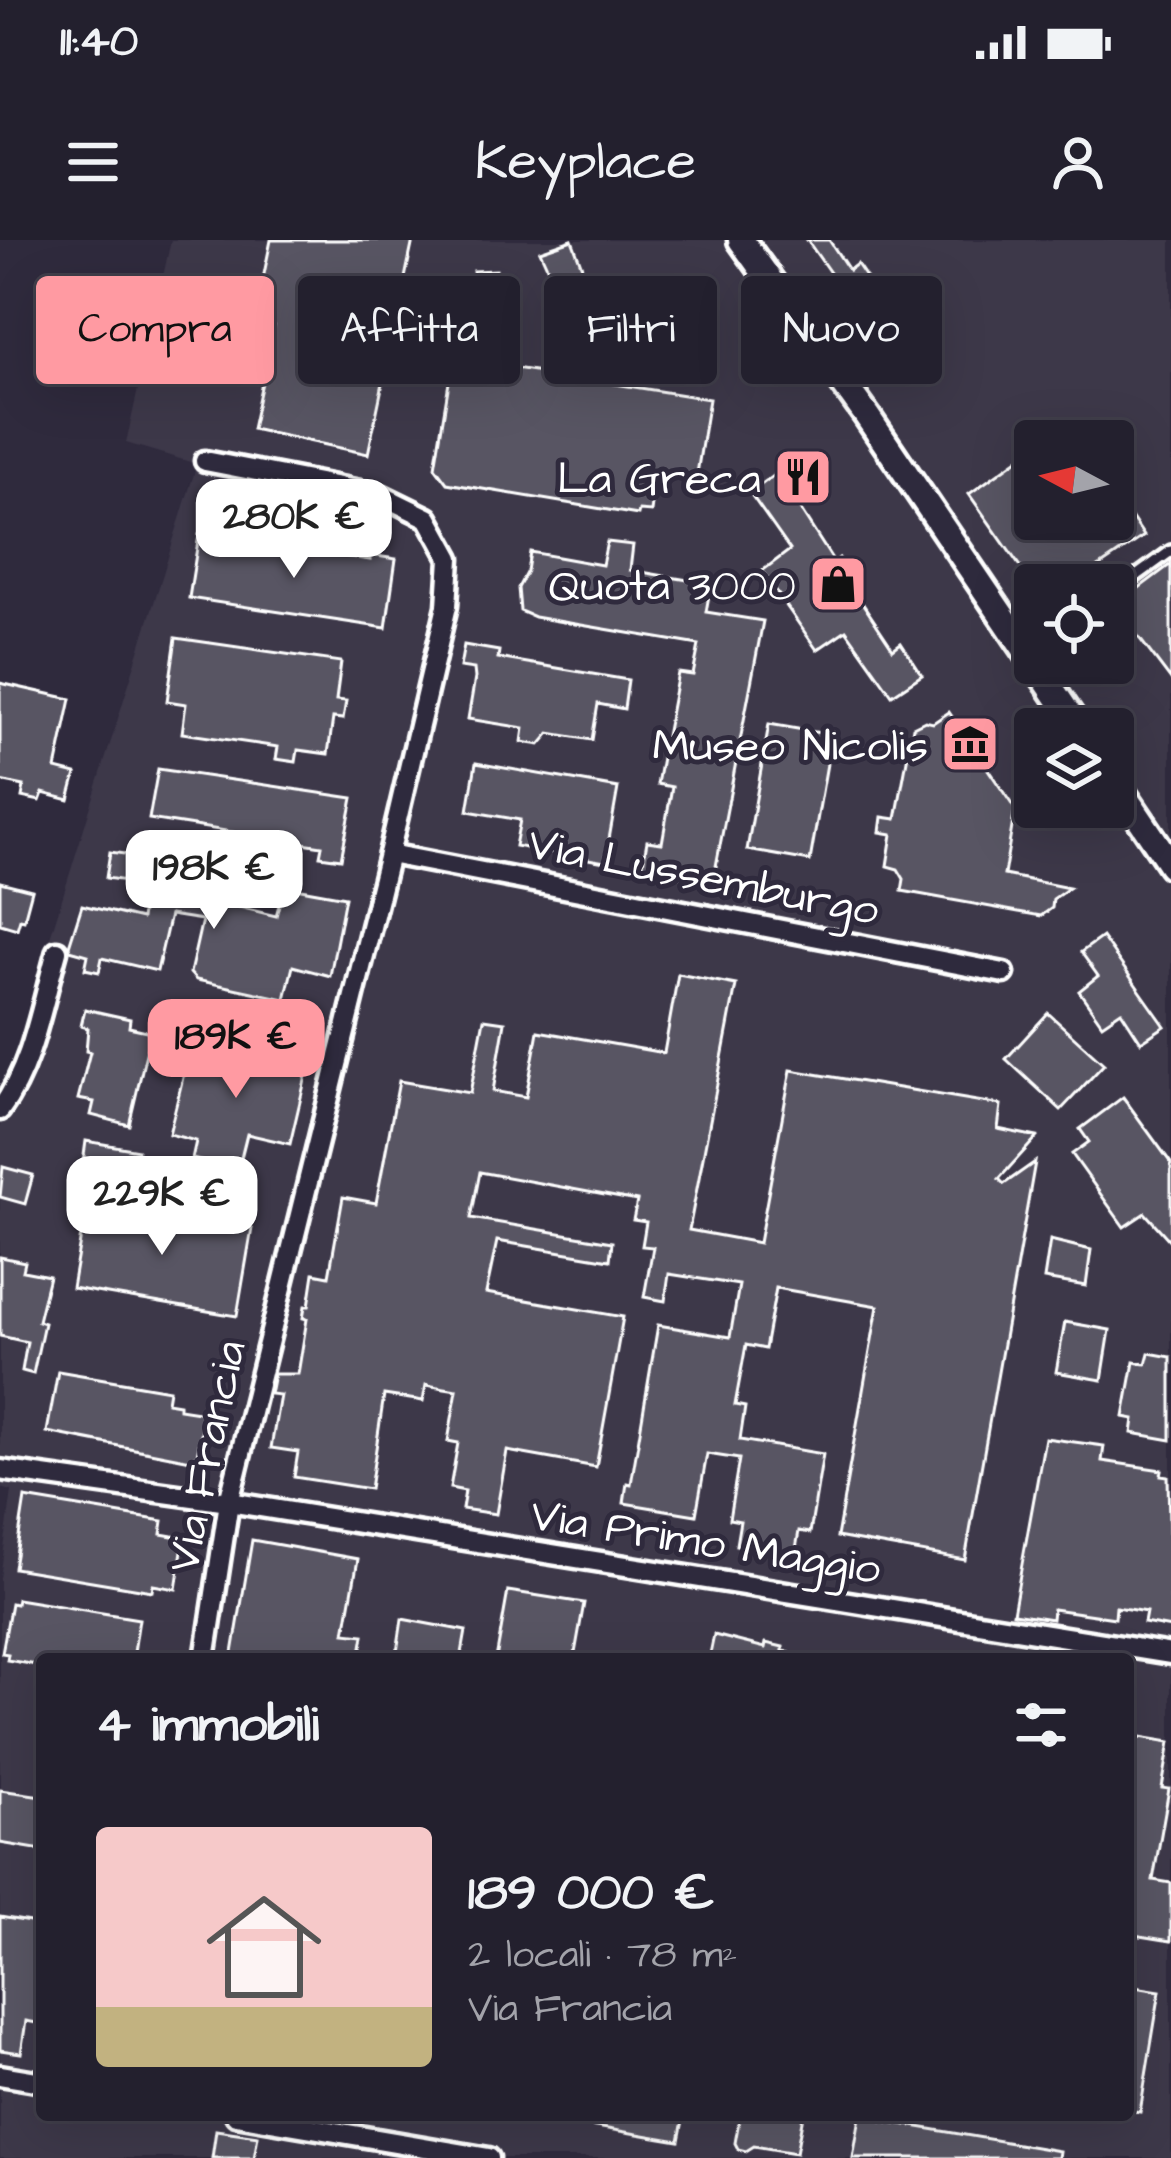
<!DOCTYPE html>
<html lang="it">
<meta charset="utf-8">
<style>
:root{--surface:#23202e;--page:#2b2836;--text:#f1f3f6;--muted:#a3a3aa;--line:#403e4a;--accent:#ff9aa2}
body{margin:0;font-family:"Architects Daughter",sans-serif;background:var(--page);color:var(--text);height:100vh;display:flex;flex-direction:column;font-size:45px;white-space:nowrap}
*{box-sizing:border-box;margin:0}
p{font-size:39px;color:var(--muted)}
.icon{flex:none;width:66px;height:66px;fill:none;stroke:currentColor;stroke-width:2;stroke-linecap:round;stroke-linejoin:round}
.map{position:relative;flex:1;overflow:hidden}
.drawer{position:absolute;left:36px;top:1413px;width:1098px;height:468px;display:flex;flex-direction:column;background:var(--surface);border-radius:12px;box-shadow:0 12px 48px #0002,0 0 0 3px var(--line)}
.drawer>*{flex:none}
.banner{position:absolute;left:36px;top:36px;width:1101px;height:108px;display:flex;gap:24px}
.needle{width:78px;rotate:277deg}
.tools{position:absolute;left:1014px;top:180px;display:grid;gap:24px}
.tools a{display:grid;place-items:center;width:120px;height:120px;border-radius:12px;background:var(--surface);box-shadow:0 12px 48px #0002,0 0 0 3px var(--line);font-size:60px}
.price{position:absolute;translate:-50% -102px;padding:0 27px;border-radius:24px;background:#fff;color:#222;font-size:39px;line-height:78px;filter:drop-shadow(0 3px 6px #0008)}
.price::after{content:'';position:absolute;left:50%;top:72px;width:36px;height:27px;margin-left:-18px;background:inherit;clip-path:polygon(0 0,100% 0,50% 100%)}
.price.active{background:var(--accent);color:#111}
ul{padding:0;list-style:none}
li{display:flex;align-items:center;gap:36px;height:300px;padding:0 60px}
li span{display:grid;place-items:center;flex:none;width:336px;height:240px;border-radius:12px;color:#555}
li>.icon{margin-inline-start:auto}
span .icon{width:144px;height:144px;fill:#fffc;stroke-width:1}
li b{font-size:51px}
h2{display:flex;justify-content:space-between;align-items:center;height:144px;padding:0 60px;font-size:51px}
.pill{padding:0 42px;border-radius:12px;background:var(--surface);box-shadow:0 12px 48px #0002,0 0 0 3px var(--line);font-size:42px;line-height:108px}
.pill.active{background:var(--accent);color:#111}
.status{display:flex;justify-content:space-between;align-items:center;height:84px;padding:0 60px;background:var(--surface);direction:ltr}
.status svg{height:33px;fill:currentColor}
header{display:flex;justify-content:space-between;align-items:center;height:156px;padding:0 60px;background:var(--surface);font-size:54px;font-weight:600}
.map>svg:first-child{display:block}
.built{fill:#3c3749;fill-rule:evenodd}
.building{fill:#595564;stroke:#fff;stroke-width:3}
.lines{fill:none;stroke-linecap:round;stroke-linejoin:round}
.lane-casing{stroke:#fff;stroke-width:18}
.street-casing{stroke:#fff;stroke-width:27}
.secondary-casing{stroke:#fff;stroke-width:33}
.lane{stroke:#2f2a3d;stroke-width:9}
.street{stroke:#2f2a3d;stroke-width:18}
.secondary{stroke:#2f2a3d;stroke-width:24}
.labels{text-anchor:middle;stroke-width:10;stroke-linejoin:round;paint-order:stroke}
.poi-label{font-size:45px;fill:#fff;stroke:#2f2a3d;text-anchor:end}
.street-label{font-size:45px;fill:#fff;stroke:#2f2a3d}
</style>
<div class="status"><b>11:40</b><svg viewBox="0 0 49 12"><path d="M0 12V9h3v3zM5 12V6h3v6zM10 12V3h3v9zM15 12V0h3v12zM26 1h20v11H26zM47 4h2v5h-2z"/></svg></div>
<header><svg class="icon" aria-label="menu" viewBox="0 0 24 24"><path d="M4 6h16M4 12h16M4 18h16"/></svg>Keyplace<svg class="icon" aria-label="person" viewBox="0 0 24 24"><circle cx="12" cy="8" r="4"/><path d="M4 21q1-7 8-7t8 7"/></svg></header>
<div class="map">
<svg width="1171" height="1918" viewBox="0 0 1171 1918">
<rect width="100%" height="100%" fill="#2f2a3d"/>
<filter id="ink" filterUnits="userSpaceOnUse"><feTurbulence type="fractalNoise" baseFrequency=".00833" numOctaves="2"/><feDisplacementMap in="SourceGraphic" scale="24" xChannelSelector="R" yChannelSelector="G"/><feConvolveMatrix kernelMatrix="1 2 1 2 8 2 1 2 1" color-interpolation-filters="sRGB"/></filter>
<g filter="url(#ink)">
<!-- built -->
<path class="built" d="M171,0H1171V1918H0V1338L12,1251L0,1248V845L6,839L197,224L126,203ZM1035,201H1113V279H1035ZM1035,345H1113V423H1035ZM1035,489H1113V567H1035ZM42,1419H1128V1875H42Z"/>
<!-- building -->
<g class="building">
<path d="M271,0H413L368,214L252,189L274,86L254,83Z"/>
<path d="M572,0L588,43L559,53L540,11Z"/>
<path d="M807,0H829L849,30L857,24L874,49L852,64Z"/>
<path d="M496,30L497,57L464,58L463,42H474L473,31Z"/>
<path d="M453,118L709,159L696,240L656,234L651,272L639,271L638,275L447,243L435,227Z"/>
<path d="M1035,207V279H1113V250L1144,296L1072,345H1033L969,254Z"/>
<path d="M801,215L823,248L798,266L834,322L839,318L859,348L855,352L893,409L901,403L922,435L892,455L846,390L817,410L762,331L790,310L750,253Z"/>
<path d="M199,295L370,320V315L396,319L386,388L189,358Z"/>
<path d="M607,302L633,305L630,330L711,344L706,372L763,381L713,642L642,629L647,601L662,603L672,547L657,544L678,433L693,435L699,405L534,377L520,371L518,348L527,331L530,312L602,325Z"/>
<path d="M1171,324V440L1115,366Z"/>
<path d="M176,398L341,422L336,460L346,461L343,479L333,478L328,514L298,510L296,522L276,519L278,507L182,493L186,464L167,461Z"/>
<path d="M464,405L499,411L498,418L628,440L624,469L598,464L592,500L550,493L540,505L522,502L524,488L468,479L475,438L474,429L460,427Z"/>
<path d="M0,443L71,459L56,529L76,534L69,560L43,553L40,561L22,557L24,546L0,541Z"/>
<path d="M949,472L1015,569L1004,635L1069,648L1053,659L1052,668L1041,676L902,651L904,639L898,629L887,626L892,594L880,592L882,577L896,579L913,487L925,481L933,483Z"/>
<path d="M769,484L832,495L810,621L747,610Z"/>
<path d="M476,523L618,548L605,622L515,606L520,580L468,571Z"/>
<path d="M158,529L353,558L341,619L320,616L322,606L149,579Z"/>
<path d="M110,612L168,620L164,644L195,648L193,656L276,676L284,646L345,657L330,736L293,726L285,759L196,740L190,733L202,680L170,675L157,731L102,718L99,732L85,729L88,715L70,710L69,706L82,665L141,679L146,644L106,638Z"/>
<path d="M0,642L32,650L24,680L20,679L17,689L0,684Z"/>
<path d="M1102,697L1165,786L1141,802L1121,771L1102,784L1079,751L1098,736L1081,712Z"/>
<path d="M678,734L736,745L689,990L759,1003L791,830L1001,865L998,889L1037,897L999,939L1004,944L1035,922L965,1320L837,1297L878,1066L776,1048L765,1109L746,1105L735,1165L745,1167L740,1200L823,1214L810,1293L799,1291L795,1315L736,1305L740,1281L729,1279L739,1219L707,1214L696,1275L624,1263L627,1243L631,1244L658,1085L730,1097L739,1045L669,1034L665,1061L644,1057L653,1007L642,1006L646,982L633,980L637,961L480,932L471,978L612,1002L610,1020L497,1001L486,1053L623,1077L596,1227L507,1211L496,1274L462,1269L465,1251L450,1248L458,1203L448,1201L457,1150L426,1145L423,1161L384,1155L370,1249L294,1237L298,1212L271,1208L280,1155L270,1154L274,1134H298L307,1079L303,1078L305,1066H309L314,1033L329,1036L343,957L376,963L399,841L470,853L484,779L505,782L493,851L526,857L538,791L664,813Z"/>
<path d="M85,769L130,779L129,787L151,792L129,885L91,875L94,862L78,859L90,812L86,811L88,788L81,786Z"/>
<path d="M1048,773L1104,824L1061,870L1006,819Z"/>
<path d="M192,801L309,823L290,904L247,894L238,930L192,919L196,901L169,894Z"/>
<path d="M1123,857L1171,923V1002L1145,973L1124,987L1072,914L1089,902L1080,889Z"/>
<path d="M86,901L138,910L134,931L83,923Z"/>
<path d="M3,927L33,935L25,964L0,957Z"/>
<path d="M87,960L252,988L237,1076L72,1048Z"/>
<path d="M1050,1000L1091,1010L1086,1046L1044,1039Z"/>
<path d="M0,1017L25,1022L23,1031L49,1036L38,1081L44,1083L33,1134L22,1131L27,1102L0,1096Z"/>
<path d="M1065,1082L1110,1090L1102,1140L1056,1132Z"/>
<path d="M1149,1113L1171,1117V1200L1132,1193L1134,1179L1124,1177L1134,1122L1146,1124Z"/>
<path d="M58,1131L169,1150L167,1162L179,1164V1169L205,1173L196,1221L47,1192Z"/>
<path d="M1045,1198L1104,1206L1102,1221L1162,1230L1161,1235L1168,1236L1171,1388L1144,1383L1146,1372L1116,1367L1115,1378L1053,1369L1052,1379L1013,1373Z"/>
<path d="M25,1258L163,1281L161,1294L184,1298L176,1349L153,1345L152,1351L14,1328Z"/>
<path d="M252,1300L358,1319L345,1393L364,1395L360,1419H232Z"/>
<path d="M508,1351L584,1363L574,1419H496Z"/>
<path d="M17,1359L139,1379L133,1419H42V1426L7,1420L8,1414L2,1413L11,1363L16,1364Z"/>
<path d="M402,1379L466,1391L461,1419H396Z"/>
<path d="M714,1395L765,1408L766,1403L783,1407V1411L789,1412V1419H709Z"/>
<path d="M1128,1495L1170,1502L1162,1548L1169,1549L1153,1640L1171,1643V1701L1128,1694Z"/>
<path d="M0,1550L42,1556V1610L0,1603Z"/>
<path d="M0,1677L42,1684V1784L26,1781L21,1813L0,1810Z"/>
<path d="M1128,1746L1160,1751L1140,1872L1128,1870Z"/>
<path d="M566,1875H684L679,1901L566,1882Z"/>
<path d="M740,1875H803L796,1913L754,1906L746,1911L738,1909L735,1903Z"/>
<path d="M860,1877L1059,1911L1058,1918H853Z"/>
<path d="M216,1890L258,1896L254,1918H212Z"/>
</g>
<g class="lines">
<defs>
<g id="lane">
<path d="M1113,353L1171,311"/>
<path d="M1049,433L1067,438L1087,425"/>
</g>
<g id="street">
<path d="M389,614L1004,733"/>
<path d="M0,870C33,825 42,764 57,711"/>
<path d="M0,1230L229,1262L1171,1414"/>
<path d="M205,1419L229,1262L389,614L447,366L450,318L428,278L381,255L205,221"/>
<path d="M0,1835L42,1842"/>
<path d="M236,1875L489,1918"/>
</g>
<g id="secondary">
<path d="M741,0L867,176L1079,489"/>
<path d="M1113,539L1171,625"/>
</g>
</defs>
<!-- lane casing -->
<use href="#lane" class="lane-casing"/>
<!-- street casing -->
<use href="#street" class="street-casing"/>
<!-- secondary casing -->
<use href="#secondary" class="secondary-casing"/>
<!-- lane -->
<use href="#lane" class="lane"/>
<!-- street -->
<use href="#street" class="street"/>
<!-- secondary -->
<use href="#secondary" class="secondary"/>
</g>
</g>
<!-- icons -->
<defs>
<symbol id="restaurant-square" viewBox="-11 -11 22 22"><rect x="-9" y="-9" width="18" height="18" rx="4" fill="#ff9aa2" stroke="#2f2a3d"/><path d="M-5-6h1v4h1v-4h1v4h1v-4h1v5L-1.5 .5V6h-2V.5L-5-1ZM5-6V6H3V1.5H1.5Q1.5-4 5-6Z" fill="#111"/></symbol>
<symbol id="shop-square" viewBox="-11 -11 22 22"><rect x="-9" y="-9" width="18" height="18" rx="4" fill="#ff9aa2" stroke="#2f2a3d"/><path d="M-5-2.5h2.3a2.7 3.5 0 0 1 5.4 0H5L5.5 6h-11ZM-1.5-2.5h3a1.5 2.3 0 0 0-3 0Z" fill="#111"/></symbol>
<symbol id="museum-square" viewBox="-11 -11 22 22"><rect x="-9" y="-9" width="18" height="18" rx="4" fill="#ff9aa2" stroke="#2f2a3d"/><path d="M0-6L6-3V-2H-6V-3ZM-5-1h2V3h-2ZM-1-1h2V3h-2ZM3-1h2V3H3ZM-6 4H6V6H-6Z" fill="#111"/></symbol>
</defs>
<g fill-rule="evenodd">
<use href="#restaurant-square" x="770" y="204" width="66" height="66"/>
<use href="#shop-square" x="805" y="311" width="66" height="66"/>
<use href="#museum-square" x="937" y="471" width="66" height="66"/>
</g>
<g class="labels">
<!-- poi labels -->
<g class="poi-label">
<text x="761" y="253">La Greca</text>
<text x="796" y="360">Quota 3000</text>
<text x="928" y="520">Museo Nicolis</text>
</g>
<!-- street labels -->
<g class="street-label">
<text transform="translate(704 635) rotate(11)" y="16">Via Lussemburgo</text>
<text transform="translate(205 1216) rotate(-78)" y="16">Via Francia</text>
<text transform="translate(706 1300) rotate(9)" y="16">Via Primo Maggio</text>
</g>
</g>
</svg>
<div class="tools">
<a><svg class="needle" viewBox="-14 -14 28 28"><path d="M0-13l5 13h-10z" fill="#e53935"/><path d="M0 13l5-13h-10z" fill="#a3a3aa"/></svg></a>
<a><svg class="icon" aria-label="locate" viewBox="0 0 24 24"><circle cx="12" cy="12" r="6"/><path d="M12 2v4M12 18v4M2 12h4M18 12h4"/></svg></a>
<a><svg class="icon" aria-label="layers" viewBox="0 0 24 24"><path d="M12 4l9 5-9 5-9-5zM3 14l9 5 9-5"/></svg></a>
</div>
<b class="price" style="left:294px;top:341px">280K €</b>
<b class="price" style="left:214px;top:692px">198K €</b>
<b class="price active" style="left:236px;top:861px">189K €</b>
<b class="price" style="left:162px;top:1018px">229K €</b>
<div class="banner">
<a class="pill active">Compra</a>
<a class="pill">Affitta</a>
<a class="pill">Filtri</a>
<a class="pill">Nuovo</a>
</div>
<section class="drawer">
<h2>4 immobili<svg class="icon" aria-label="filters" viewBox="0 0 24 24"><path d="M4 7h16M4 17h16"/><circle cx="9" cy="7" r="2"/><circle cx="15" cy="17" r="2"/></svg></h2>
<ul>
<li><span style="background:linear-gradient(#f6c9c9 75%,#c2b280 0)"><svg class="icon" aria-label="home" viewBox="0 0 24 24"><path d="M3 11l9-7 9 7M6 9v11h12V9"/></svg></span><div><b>189 000 €</b><p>2 locali · 78 m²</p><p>Via Francia</p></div></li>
</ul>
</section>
</div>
